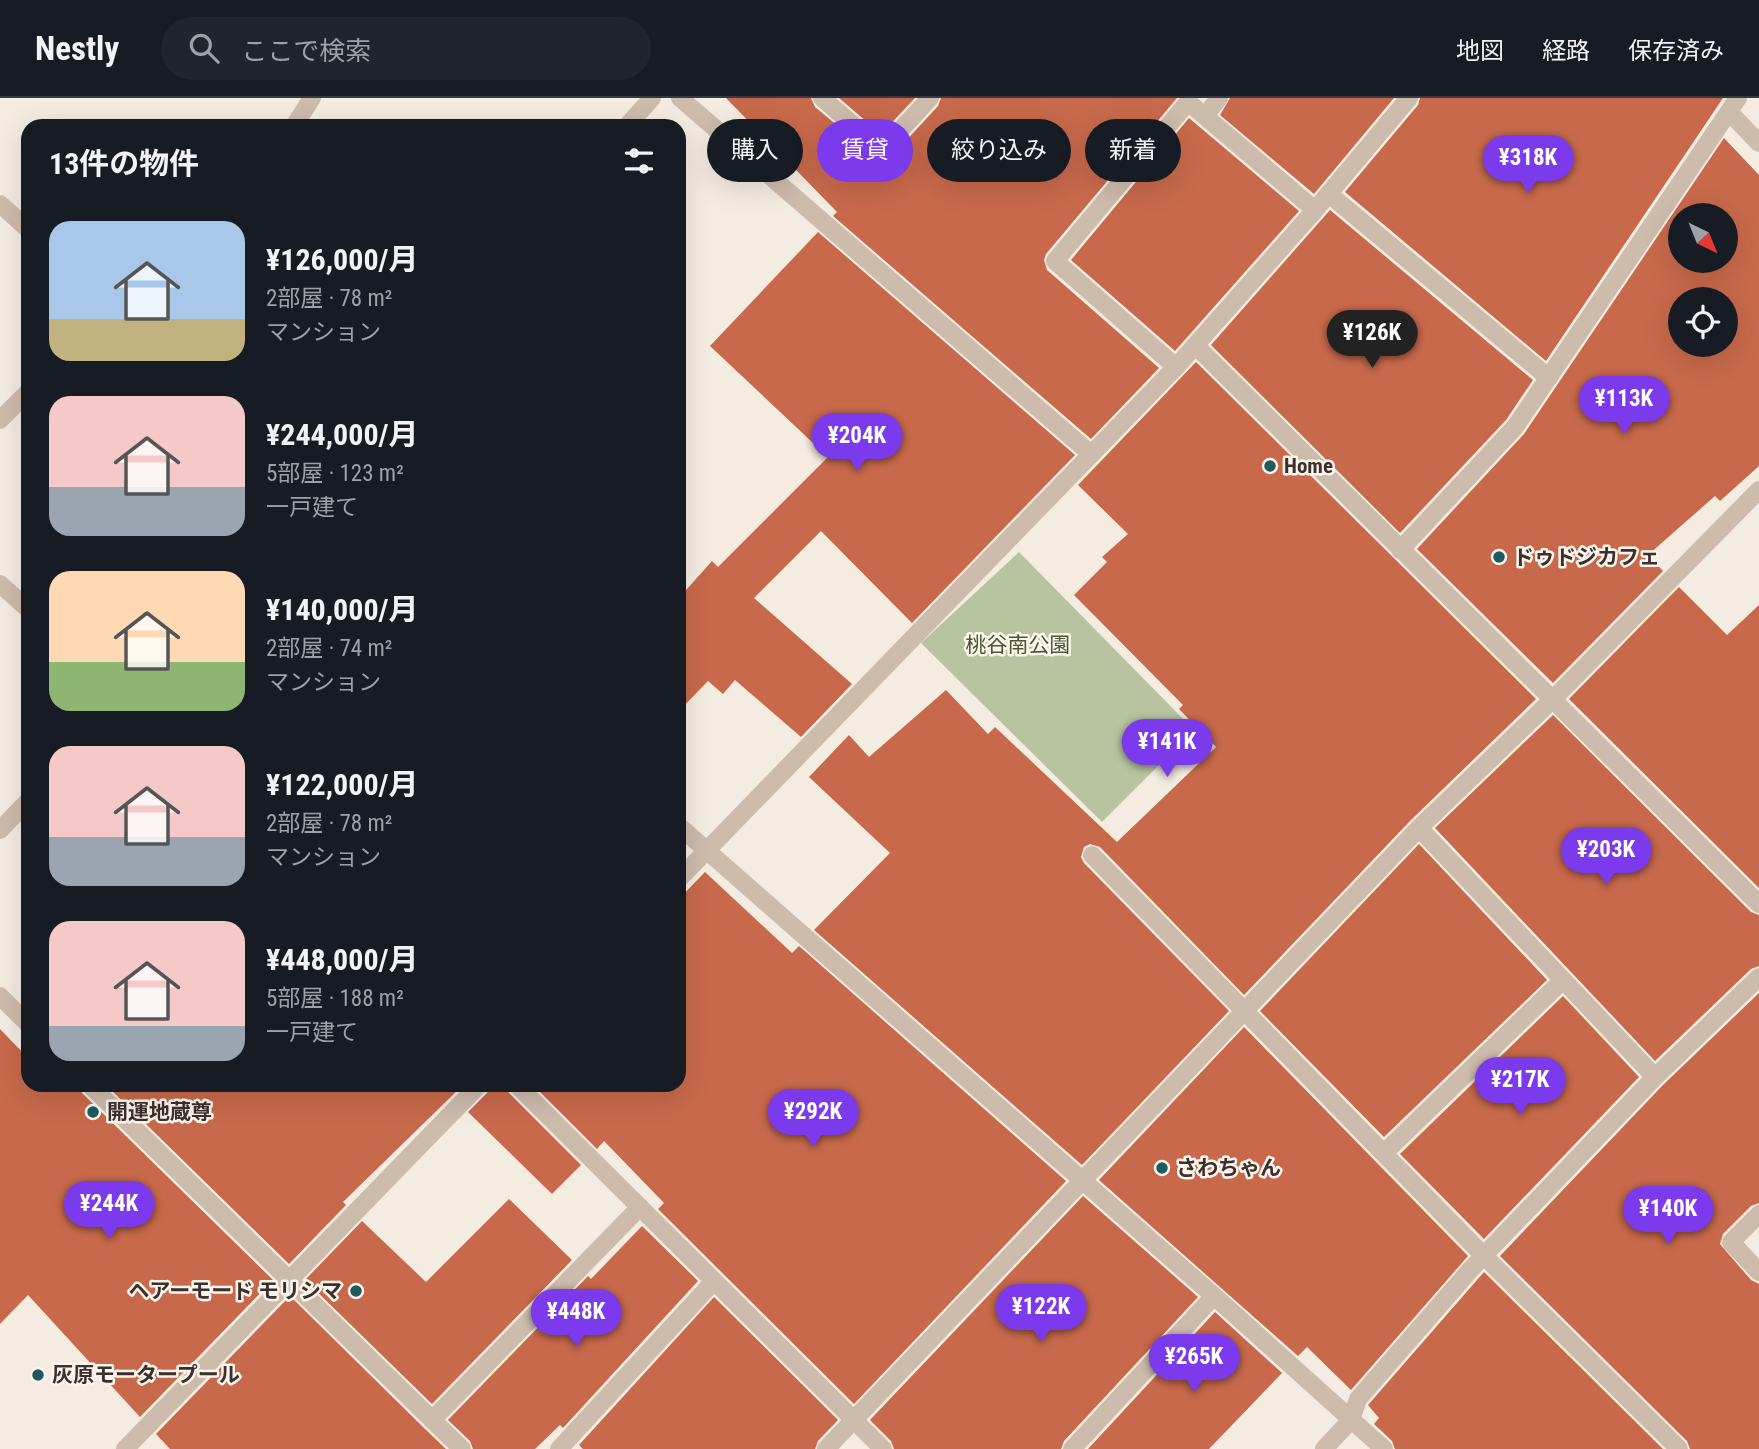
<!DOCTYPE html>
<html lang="ja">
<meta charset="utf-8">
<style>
:root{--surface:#171b24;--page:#20242c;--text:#f1f3f6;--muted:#9ea1a6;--line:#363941;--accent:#7c3aed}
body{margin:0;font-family:"Roboto Condensed","Noto Sans JP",sans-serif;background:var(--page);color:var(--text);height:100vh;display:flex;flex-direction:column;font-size:26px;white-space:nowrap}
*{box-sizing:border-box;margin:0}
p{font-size:23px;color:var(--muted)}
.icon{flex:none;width:38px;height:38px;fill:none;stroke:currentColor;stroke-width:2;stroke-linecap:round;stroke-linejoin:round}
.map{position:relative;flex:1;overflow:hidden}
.drawer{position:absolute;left:21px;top:21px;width:665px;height:973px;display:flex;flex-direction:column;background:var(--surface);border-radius:21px;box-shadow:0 7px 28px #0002}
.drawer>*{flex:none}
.hud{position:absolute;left:707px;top:21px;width:665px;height:63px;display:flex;gap:14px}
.needle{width:46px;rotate:137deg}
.buttons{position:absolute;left:1668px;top:105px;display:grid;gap:14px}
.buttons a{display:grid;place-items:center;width:70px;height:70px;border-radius:50%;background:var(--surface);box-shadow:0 7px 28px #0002;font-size:35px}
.price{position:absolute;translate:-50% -60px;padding:0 16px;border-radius:24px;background:var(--accent);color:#fff;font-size:23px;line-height:46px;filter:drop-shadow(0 2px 4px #0008)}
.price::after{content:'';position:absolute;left:50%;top:42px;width:21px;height:16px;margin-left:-10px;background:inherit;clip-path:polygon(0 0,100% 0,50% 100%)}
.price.current{background:#222;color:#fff}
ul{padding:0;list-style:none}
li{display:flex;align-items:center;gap:21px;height:175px;padding:0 28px}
li span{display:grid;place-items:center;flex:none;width:196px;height:140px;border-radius:21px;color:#555}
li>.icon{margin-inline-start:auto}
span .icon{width:84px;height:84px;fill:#fffc;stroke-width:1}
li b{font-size:30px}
h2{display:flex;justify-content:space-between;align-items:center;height:84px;padding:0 28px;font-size:30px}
.pill{padding:0 24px;border-radius:32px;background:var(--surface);box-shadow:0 7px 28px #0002;font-size:24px;line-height:63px}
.pill.current{background:var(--accent);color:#fff}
header{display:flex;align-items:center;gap:42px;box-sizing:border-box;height:98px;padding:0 35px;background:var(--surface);border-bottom:2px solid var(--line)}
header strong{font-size:33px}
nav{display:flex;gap:38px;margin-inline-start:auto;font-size:24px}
.search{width:490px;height:63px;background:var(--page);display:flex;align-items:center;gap:18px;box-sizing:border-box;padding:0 24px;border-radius:38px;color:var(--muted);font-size:26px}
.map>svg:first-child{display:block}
.green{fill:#b8c4a0}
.building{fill:#c8694b;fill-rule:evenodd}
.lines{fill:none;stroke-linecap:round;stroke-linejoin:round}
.lane{stroke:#cdbbac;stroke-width:18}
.street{stroke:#cdbbac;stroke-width:18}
.poi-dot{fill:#1f5a5e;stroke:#fbf5ee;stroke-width:2.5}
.labels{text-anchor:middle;stroke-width:5;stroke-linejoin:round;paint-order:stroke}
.poi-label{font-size:21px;font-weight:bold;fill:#3b302b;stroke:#fbf5ee;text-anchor:start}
.park-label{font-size:21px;fill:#4a5a2e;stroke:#fbf5ee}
</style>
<header>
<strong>Nestly</strong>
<div class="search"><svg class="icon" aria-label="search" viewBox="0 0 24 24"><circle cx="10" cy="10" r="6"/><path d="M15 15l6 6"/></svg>ここで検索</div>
<nav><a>地図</a><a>経路</a><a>保存済み</a></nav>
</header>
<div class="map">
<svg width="1759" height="1351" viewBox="0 0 1759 1351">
<rect width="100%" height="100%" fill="#f4ebe1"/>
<!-- green -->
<path class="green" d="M1019,454L1194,632L1102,724L921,545Z"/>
<!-- building -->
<g class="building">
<path d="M726,0H811L815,9L880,63L890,60L938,8L941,0H1177L1046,156L1044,162L1047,172L1159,270L1091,341L833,118L837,114Z"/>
<path d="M839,0H915L881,36Z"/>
<path d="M1230,0H1394L1314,96L1220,17Z"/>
<path d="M1420,0H1723L1546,263L1345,94L1418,7Z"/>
<path d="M1189,20L1299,113L1175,253L1071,162Z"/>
<path d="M1724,40L1759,77V368L1720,403L1715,398L1648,457L1663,473L1553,585L1417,451L1524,336ZM1680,117H1726V163H1680ZM1680,201H1726V247H1680Z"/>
<path d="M1330,112L1533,282L1506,322L1400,435L1211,247Z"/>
<path d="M818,134L1075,357L912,525L821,433L754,500L852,586L801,639L735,582L723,596L708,583L679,613V500L712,463L718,469L828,359L710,248Z"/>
<path d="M1196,264L1536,601L1411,722L1244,897L1100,749L1090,746L1084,749L1081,759L1084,765L1229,913L1082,1067L814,832L890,755L809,679L849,637L869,659L946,592L988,636L995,629L1117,744L1216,649L1179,611L1183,607L1074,497L1107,464L1102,459L1128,436L1078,387Z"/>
<path d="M1679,489L1727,537L1759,507V790L1569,601Z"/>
<path d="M1553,617L1751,814L1759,817V868L1751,871L1655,963L1435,730Z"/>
<path d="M1419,746L1547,882L1384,1039L1260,913Z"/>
<path d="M705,774L792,855L799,848L1066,1083L854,1306L658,1111L664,1105L604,1043L597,1051L533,987H679V801Z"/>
<path d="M1759,895V1105L1751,1108L1723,1136L1720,1146L1751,1182L1759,1186V1351H1690L1687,1343L1500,1158L1663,987Z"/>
<path d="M1563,898L1639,979L1484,1141L1400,1056Z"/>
<path d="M1244,929L1468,1158L1351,1292L1307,1249L1298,1258L1099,1082Z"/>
<path d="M0,931L28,960V987H79L82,995L273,1182L140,1319L28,1197L0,1226Z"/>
<path d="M106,987H463L343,1104L346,1107L289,1166Z"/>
<path d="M490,987H506L509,995L581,1067L552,1096L468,1014L487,995Z"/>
<path d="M1083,1098L1198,1199L1064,1343L1061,1351H894L891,1343L870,1322Z"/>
<path d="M509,1101L572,1162L432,1306L305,1182L362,1123L426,1184Z"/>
<path d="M642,1128L698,1183L563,1330L560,1327L535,1351H473L470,1343L448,1322L588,1178L591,1181Z"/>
<path d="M1484,1174L1663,1351H1395L1392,1343L1374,1326L1379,1320L1368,1307Z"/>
<path d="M290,1198L424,1330L446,1351H170L156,1336Z"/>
<path d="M714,1199L838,1322L818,1343L815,1351H583L579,1347Z"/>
<path d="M1215,1214L1282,1275L1209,1351H1088Z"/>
</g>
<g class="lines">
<!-- lane -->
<g class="lane">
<path d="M1092,757L1484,1158L1679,1351"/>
<path d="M1759,1116L1731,1144L1759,1174"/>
</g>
<!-- street -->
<g class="street">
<path d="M680,0L1091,356"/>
<path d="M822,0L882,52L930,0"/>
<path d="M1730,15L1759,45"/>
<path d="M1205,18L1219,0"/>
<path d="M294,28L312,0"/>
<path d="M627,28L652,0"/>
<path d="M1329,96L1549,280"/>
<path d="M0,106L28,131"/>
<path d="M1195,247C1382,434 1572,619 1759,806"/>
<path d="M1176,269L1055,163L1188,4L1315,112"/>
<path d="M0,322L28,294"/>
<path d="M1400,452L1515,329L1738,0"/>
<path d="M0,486L28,511"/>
<path d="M679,728L1214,1198L1384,1351"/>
<path d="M1419,730L1655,979"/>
<path d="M0,732L28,703"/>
<path d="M679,781L1176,269L1315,112L1409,0"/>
<path d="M0,898L28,926"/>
<path d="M90,987L462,1351"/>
<path d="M517,987L883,1351"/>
<path d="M1384,1055L1563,882"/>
<path d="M432,1322L640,1109"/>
<path d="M125,1351L479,987"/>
<path d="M559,1351L714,1183"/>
<path d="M826,1351L1419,730L1554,600L1759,392"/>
<path d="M1072,1351L1214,1198"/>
<path d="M1324,1351L1351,1322L1358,1301L1471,1171L1655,979L1759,879"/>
</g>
</g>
<!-- markers -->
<g class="poi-dot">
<circle cx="1270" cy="368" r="7"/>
<circle cx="1499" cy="459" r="7"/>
<circle cx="93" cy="1014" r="7"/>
<circle cx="1162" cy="1070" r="7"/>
<circle cx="356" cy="1193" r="7"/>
<circle cx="38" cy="1277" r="7"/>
</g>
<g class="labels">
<!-- poi labels -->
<g class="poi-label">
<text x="1284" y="375">Home</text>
<text x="1513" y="466">ドゥドジカフェ</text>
<text x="107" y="1021">開運地蔵尊</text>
<text x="1176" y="1077">さわちゃん</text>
<text x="342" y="1200" text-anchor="end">ヘアーモード モリシマ</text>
<text x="52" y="1284">灰原モータープール</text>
</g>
<!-- park labels -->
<g class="park-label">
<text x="1018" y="554">桃谷南公園</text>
</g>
</g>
</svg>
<div class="buttons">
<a><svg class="needle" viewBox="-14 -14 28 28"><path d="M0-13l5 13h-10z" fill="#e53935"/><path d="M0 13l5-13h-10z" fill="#9ea1a6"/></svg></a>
<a><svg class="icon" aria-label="locate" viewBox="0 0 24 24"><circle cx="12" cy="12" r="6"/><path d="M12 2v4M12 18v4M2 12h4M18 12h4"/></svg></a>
</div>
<b class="price" style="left:1528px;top:97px">¥318K</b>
<b class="price current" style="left:1372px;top:272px">¥126K</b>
<b class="price" style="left:1624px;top:338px">¥113K</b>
<b class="price" style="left:857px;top:375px">¥204K</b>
<b class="price" style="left:1167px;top:681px">¥141K</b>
<b class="price" style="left:1606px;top:789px">¥203K</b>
<b class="price" style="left:1520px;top:1019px">¥217K</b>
<b class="price" style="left:813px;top:1051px">¥292K</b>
<b class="price" style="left:109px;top:1143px">¥244K</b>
<b class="price" style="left:1668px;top:1148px">¥140K</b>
<b class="price" style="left:1041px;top:1246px">¥122K</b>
<b class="price" style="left:576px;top:1251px">¥448K</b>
<b class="price" style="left:1194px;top:1296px">¥265K</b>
<div class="hud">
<a class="pill">購入</a>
<a class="pill current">賃貸</a>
<a class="pill">絞り込み</a>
<a class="pill">新着</a>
</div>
<section class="drawer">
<h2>13件の物件<svg class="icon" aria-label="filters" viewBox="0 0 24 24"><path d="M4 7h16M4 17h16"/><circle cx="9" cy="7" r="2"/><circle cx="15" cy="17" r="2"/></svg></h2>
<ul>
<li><span style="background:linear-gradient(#a9c7e8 70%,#c2b280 0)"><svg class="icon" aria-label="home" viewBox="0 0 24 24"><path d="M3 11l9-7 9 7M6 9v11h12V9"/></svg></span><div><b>¥126,000/月</b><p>2部屋 · 78 m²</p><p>マンション</p></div></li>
<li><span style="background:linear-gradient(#f6c9c9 65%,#9aa5b1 0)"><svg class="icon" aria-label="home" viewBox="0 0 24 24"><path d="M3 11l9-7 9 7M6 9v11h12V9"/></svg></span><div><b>¥244,000/月</b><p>5部屋 · 123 m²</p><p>一戸建て</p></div></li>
<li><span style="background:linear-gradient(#ffd9b3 65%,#8fb573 0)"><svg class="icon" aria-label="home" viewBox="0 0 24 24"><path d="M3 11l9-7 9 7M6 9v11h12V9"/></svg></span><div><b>¥140,000/月</b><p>2部屋 · 74 m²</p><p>マンション</p></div></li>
<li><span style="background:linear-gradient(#f6c9c9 65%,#9aa5b1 0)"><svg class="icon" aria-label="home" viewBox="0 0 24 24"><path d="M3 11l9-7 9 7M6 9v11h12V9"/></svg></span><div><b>¥122,000/月</b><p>2部屋 · 78 m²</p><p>マンション</p></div></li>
<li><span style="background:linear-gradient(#f6c9c9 75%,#9aa5b1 0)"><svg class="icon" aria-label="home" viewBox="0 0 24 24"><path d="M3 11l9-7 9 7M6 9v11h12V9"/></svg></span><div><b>¥448,000/月</b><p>5部屋 · 188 m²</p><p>一戸建て</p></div></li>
</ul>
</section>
</div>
